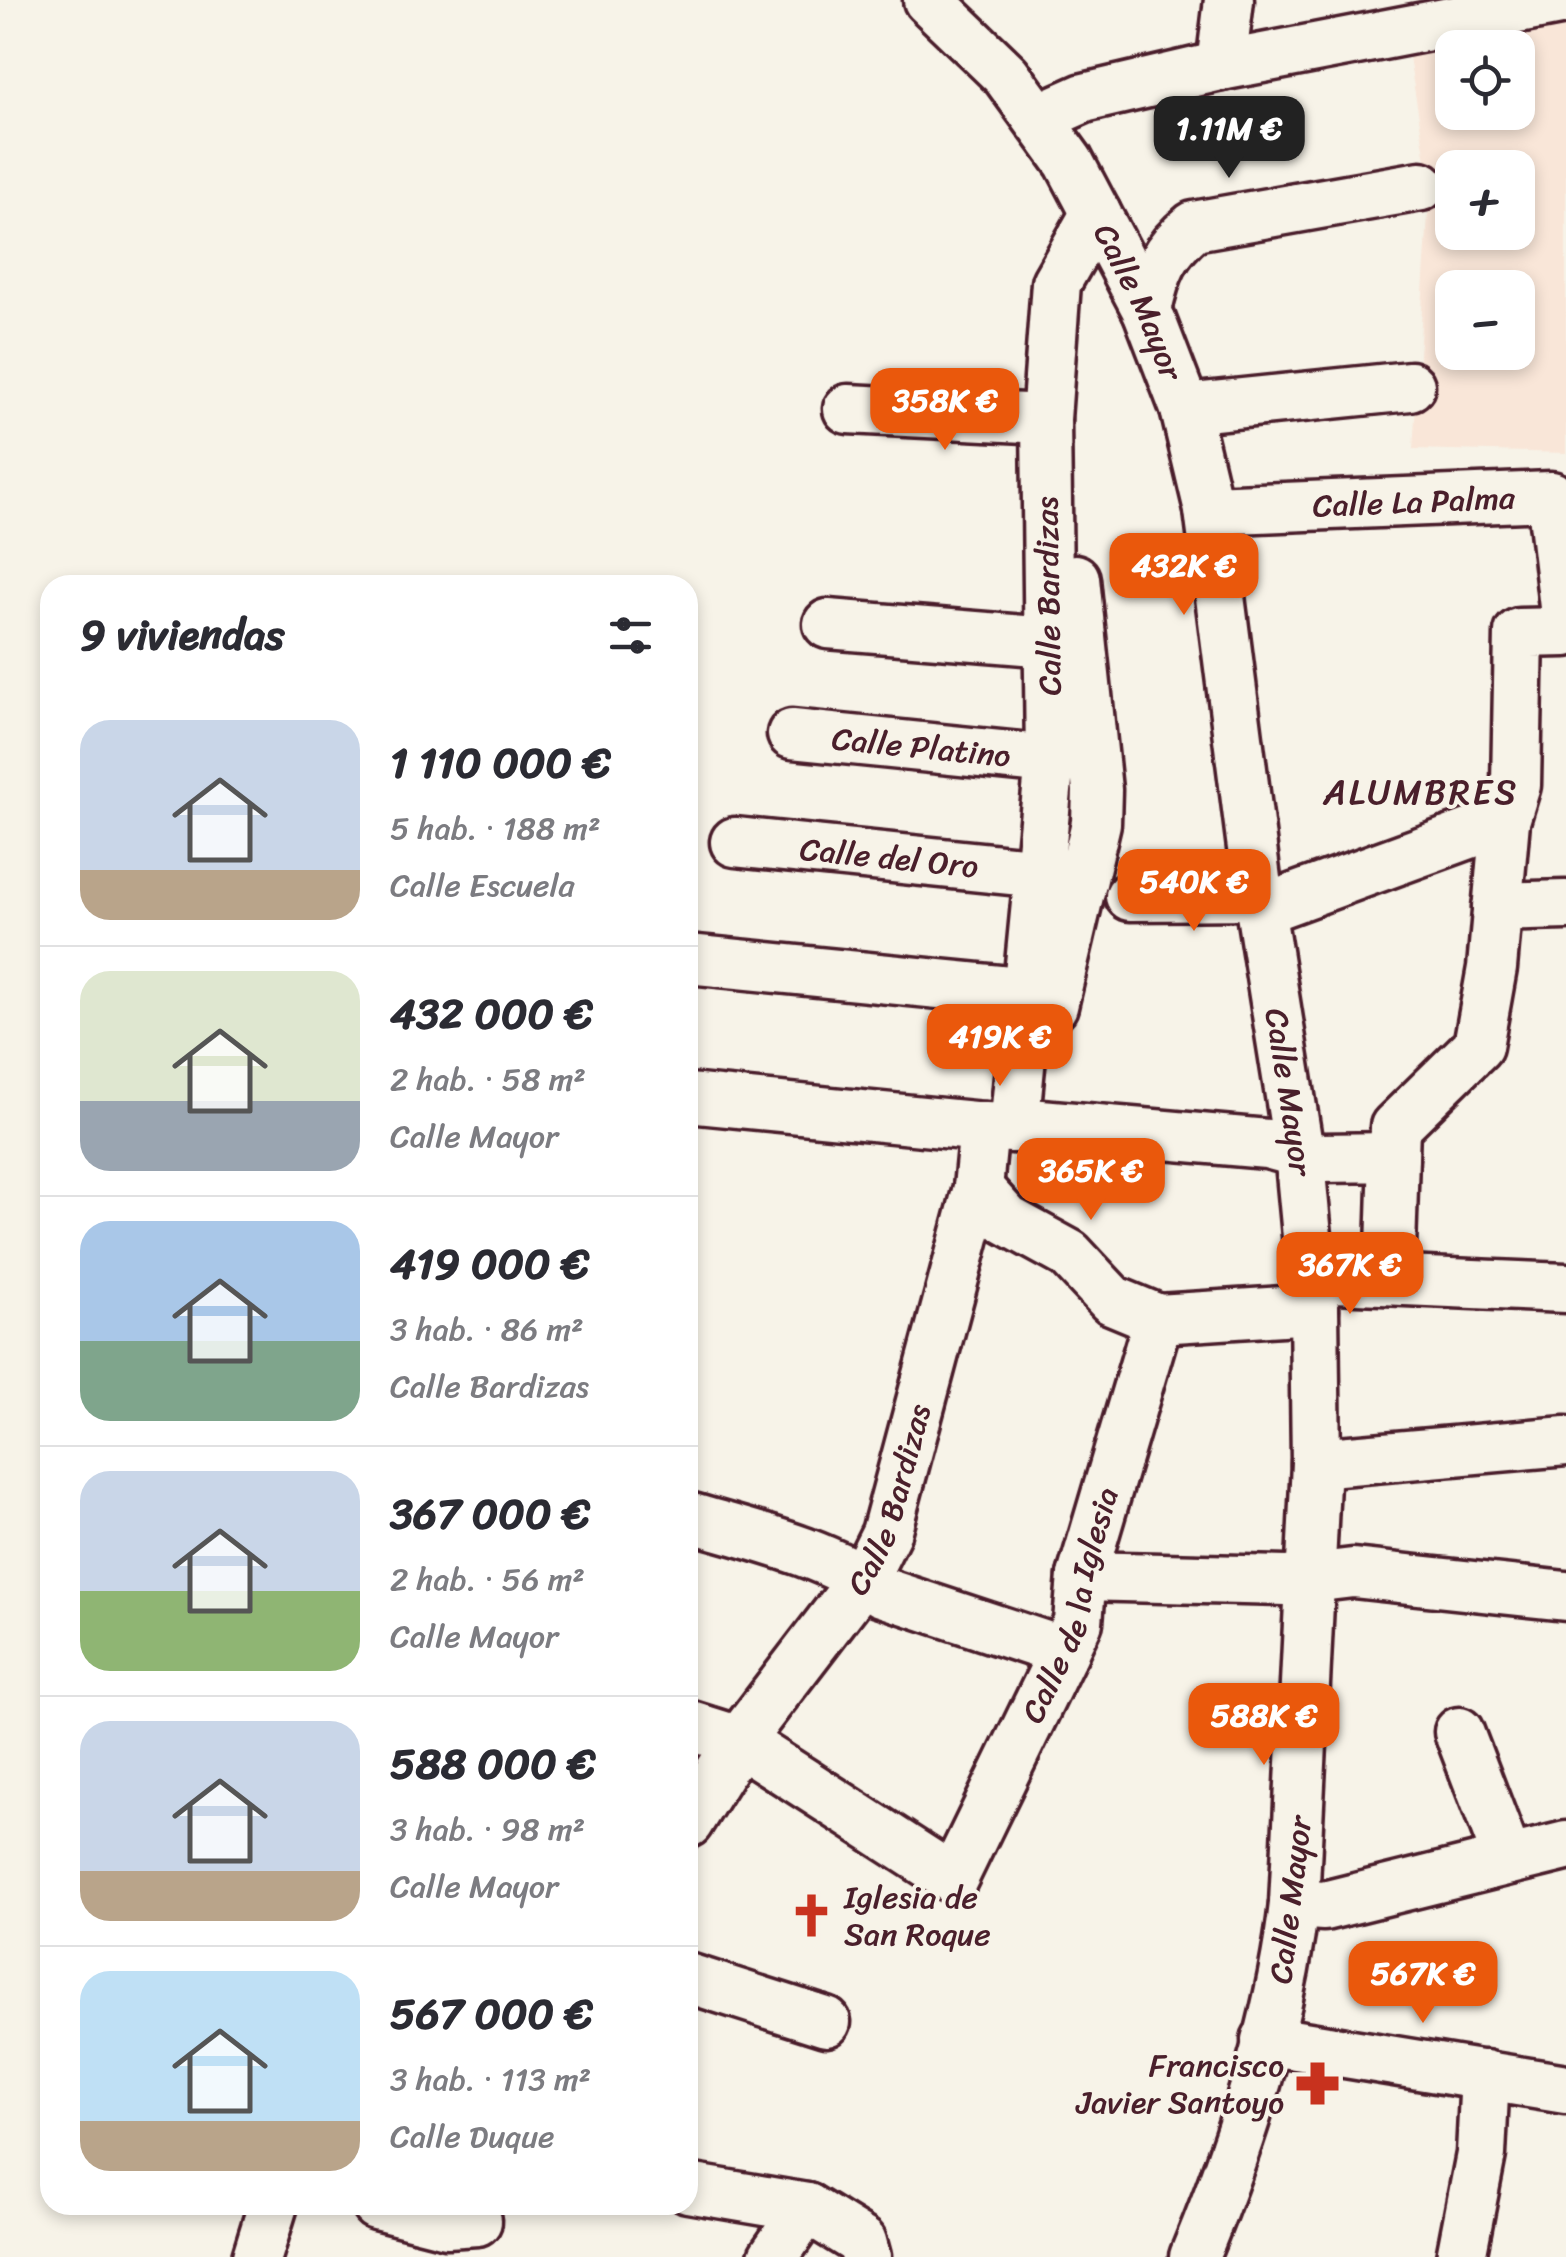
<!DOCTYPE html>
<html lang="es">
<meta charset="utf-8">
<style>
:root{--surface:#fff;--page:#f2f2f3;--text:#2b2b33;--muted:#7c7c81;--line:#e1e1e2;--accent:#ea580c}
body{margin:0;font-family:Sriracha,sans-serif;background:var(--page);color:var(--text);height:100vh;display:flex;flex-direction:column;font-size:38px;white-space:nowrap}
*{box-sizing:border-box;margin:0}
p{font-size:32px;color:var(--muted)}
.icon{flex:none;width:55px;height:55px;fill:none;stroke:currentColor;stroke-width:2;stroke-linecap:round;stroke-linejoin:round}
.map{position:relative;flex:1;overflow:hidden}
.drawer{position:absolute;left:40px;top:575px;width:658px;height:1640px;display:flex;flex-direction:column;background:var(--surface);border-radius:30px;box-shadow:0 5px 15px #0003}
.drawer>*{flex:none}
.buttons{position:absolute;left:1435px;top:30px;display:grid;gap:20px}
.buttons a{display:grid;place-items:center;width:100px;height:100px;border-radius:20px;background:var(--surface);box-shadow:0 5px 15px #0003;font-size:50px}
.price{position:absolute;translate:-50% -85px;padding:0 22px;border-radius:20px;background:var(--accent);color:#fff;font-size:32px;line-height:65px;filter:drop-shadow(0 2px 5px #0008)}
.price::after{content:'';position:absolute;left:50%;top:60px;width:30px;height:22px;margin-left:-15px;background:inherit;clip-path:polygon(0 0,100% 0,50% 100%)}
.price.active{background:#222;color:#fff}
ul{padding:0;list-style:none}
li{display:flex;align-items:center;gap:30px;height:250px;padding:0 40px}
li+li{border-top:2px solid var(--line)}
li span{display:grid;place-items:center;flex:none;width:280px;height:200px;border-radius:30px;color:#555}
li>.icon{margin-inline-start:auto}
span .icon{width:120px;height:120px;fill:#fffc;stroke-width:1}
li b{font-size:42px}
h2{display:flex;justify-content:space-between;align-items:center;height:120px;padding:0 40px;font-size:42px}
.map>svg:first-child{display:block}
.built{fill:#f9e6d8;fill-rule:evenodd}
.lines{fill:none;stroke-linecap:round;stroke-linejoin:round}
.minor-casing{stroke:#4a1f2b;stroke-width:55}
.minor{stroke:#f7f3e8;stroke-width:48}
.labels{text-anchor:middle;stroke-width:8;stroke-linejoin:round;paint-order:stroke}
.street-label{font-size:32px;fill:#4a1f2b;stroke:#f7f3e8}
.poi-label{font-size:32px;fill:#4a1f2b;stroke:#f7f3e8;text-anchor:start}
.neighbourhood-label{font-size:35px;letter-spacing:2.5px;fill:#4a1f2b;stroke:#f7f3e8}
</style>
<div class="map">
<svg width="1566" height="2257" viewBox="0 0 1566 2257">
<rect width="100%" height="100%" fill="#f7f3e8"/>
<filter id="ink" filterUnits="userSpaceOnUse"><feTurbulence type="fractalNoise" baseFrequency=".01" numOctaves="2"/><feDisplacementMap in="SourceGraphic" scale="20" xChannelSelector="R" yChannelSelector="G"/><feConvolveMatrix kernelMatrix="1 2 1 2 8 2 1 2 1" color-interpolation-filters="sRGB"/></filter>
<g filter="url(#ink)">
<!-- built -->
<path class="built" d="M1566,20V453L1413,449L1430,184L1408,51ZM1452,48H1518V112H1452ZM1452,168H1518V232H1452ZM1452,288H1518V352H1452Z"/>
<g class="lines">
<defs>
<g id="minor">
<path id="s1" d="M928,0L1006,75L1069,162L1147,310L1185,409L1209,510L1258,895L1299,1152L1314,1309L1316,1463L1294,1904C1280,2024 1240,2146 1194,2257"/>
<path d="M1221,66L1229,0"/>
<path d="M1041,117L1084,98L1221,66L1565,0"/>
<path d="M1147,310C1155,273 1163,251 1194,226L1421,186"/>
<path d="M848,409L1046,419"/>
<path d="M1185,409L1410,386"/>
<path id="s2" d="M1209,510L1551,496L1566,624"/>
<path d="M828,624L1048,642"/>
<path id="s3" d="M792,734L1050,760"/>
<path id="s4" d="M735,842L1041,873"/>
<path d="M1130,896L1258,895"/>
<path d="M1497,907L1566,905"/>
<path d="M1261,910L1505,821"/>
<path d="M688,959L1030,993"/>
<path d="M1053,1006L1096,823L1097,790L1075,579"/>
<path d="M688,1098L984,1127L1014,1128L1029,1123L1267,1144L1320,1158L1394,1157L1390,1279"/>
<path d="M1014,1128L1050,760L1046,419L1056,283L1096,213"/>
<path d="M1394,1157L1395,1127L1478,1046L1492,968L1505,821L1516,785L1519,633L1566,632"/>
<path d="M978,1188L1007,1220L1069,1254L1112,1300L1158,1319L1314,1309"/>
<path d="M1312,1277L1566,1288"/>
<path d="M1316,1463L1566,1441"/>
<path d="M688,1517C753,1536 826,1552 882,1592L1064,1652"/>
<path d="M1082,1576L1286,1581L1353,1573L1566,1596"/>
<path id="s5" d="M688,1725L739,1741L953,1879L1078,1622L1082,1576L1158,1319"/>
<path d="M1459,1732L1508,1860"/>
<path id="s6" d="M688,1823L739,1741L863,1579L886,1533L978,1188L984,1127"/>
<path d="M1294,1904L1324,1906L1566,1846"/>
<path d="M688,1978L826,2022"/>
<path d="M1266,2040L1566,2089"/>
<path d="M688,2188L807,2208L862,2242L866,2257"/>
<path d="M376,2205L447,2223L477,2221"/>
<path d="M257,2257L273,2205"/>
<path d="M773,2257L807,2208"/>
<path d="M1461,2257L1481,2154L1485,2075"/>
</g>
</defs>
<!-- minor casing -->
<use href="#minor" class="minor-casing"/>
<!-- minor -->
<use href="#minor" class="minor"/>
</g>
</g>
<!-- icons -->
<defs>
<symbol id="church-bare" viewBox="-9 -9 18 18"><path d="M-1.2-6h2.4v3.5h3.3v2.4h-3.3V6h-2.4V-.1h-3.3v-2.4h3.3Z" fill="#c8321e" stroke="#f7f3e8" stroke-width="2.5" paint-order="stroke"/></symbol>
<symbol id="pharmacy-bare" viewBox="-9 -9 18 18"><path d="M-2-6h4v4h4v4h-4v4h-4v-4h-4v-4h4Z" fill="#c8321e" stroke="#f7f3e8" stroke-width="2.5" paint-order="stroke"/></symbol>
</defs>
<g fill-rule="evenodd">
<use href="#church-bare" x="780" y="1884" width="63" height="63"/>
<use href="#pharmacy-bare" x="1286" y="2052" width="63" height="63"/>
</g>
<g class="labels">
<!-- street labels -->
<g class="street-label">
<text dy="11" stroke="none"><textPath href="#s1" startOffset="372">Calle Mayor</textPath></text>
<text dy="11" stroke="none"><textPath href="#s2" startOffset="205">Calle La Palma</textPath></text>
<text transform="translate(1048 596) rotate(-91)" y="11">Calle Bardizas</text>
<text dy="11" stroke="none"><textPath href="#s3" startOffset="130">Calle Platino</textPath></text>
<text dy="11" stroke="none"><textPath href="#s4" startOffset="155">Calle del Oro</textPath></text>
<text dy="11" stroke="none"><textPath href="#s1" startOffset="1180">Calle Mayor</textPath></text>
<text dy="11" stroke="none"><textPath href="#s6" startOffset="385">Calle Bardizas</textPath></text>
<text dy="11" stroke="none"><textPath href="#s5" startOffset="608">Calle de la Iglesia</textPath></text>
<text transform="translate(1290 1900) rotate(-83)" y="11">Calle Mayor</text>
</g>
<!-- poi labels -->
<g class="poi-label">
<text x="844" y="1908">Iglesia de<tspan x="844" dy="37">San Roque</tspan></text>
<text x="1284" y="2076" text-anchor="end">Francisco<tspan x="1284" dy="37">Javier Santoyo</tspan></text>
</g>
<!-- neighbourhood labels -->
<g class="neighbourhood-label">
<text x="1421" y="804">ALUMBRES</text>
</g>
</g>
</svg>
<div class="buttons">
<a><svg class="icon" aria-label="locate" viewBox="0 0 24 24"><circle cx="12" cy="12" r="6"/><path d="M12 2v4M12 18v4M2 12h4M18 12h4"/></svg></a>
<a>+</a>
<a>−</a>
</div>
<b class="price active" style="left:1229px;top:181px">1.11M €</b>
<b class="price" style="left:945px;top:453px">358K €</b>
<b class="price" style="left:1184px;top:618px">432K €</b>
<b class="price" style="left:1194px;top:934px">540K €</b>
<b class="price" style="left:1000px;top:1089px">419K €</b>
<b class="price" style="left:1091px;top:1223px">365K €</b>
<b class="price" style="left:1350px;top:1317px">367K €</b>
<b class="price" style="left:1264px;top:1768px">588K €</b>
<b class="price" style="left:1423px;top:2026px">567K €</b>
<section class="drawer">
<h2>9 viviendas<svg class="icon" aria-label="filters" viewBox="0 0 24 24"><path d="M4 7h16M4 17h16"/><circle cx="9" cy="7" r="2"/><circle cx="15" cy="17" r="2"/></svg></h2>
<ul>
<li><span style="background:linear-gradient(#c9d6e8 75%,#b9a48a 0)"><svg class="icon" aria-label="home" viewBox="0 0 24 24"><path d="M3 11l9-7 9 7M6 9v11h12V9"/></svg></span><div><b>1 110 000 €</b><p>5 hab. · 188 m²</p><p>Calle Escuela</p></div></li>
<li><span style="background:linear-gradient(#dfe7d0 65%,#9aa5b1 0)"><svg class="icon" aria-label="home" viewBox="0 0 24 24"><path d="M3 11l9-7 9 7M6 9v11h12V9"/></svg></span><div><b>432 000 €</b><p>2 hab. · 58 m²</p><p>Calle Mayor</p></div></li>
<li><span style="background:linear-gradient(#a9c7e8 60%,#7fa58c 0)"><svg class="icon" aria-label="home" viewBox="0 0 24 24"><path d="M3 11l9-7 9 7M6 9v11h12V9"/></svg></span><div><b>419 000 €</b><p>3 hab. · 86 m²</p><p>Calle Bardizas</p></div></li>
<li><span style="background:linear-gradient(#c9d6e8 60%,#8fb573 0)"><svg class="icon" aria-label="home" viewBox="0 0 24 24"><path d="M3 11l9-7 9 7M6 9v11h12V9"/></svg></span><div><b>367 000 €</b><p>2 hab. · 56 m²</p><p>Calle Mayor</p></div></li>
<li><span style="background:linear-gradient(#c9d6e8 75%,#b9a48a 0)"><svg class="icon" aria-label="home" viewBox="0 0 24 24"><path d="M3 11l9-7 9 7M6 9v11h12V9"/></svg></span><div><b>588 000 €</b><p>3 hab. · 98 m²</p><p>Calle Mayor</p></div></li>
<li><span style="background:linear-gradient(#bfe0f5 75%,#b9a48a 0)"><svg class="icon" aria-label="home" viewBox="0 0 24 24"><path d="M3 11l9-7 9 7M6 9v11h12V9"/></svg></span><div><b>567 000 €</b><p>3 hab. · 113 m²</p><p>Calle Duque</p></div></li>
</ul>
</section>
</div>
